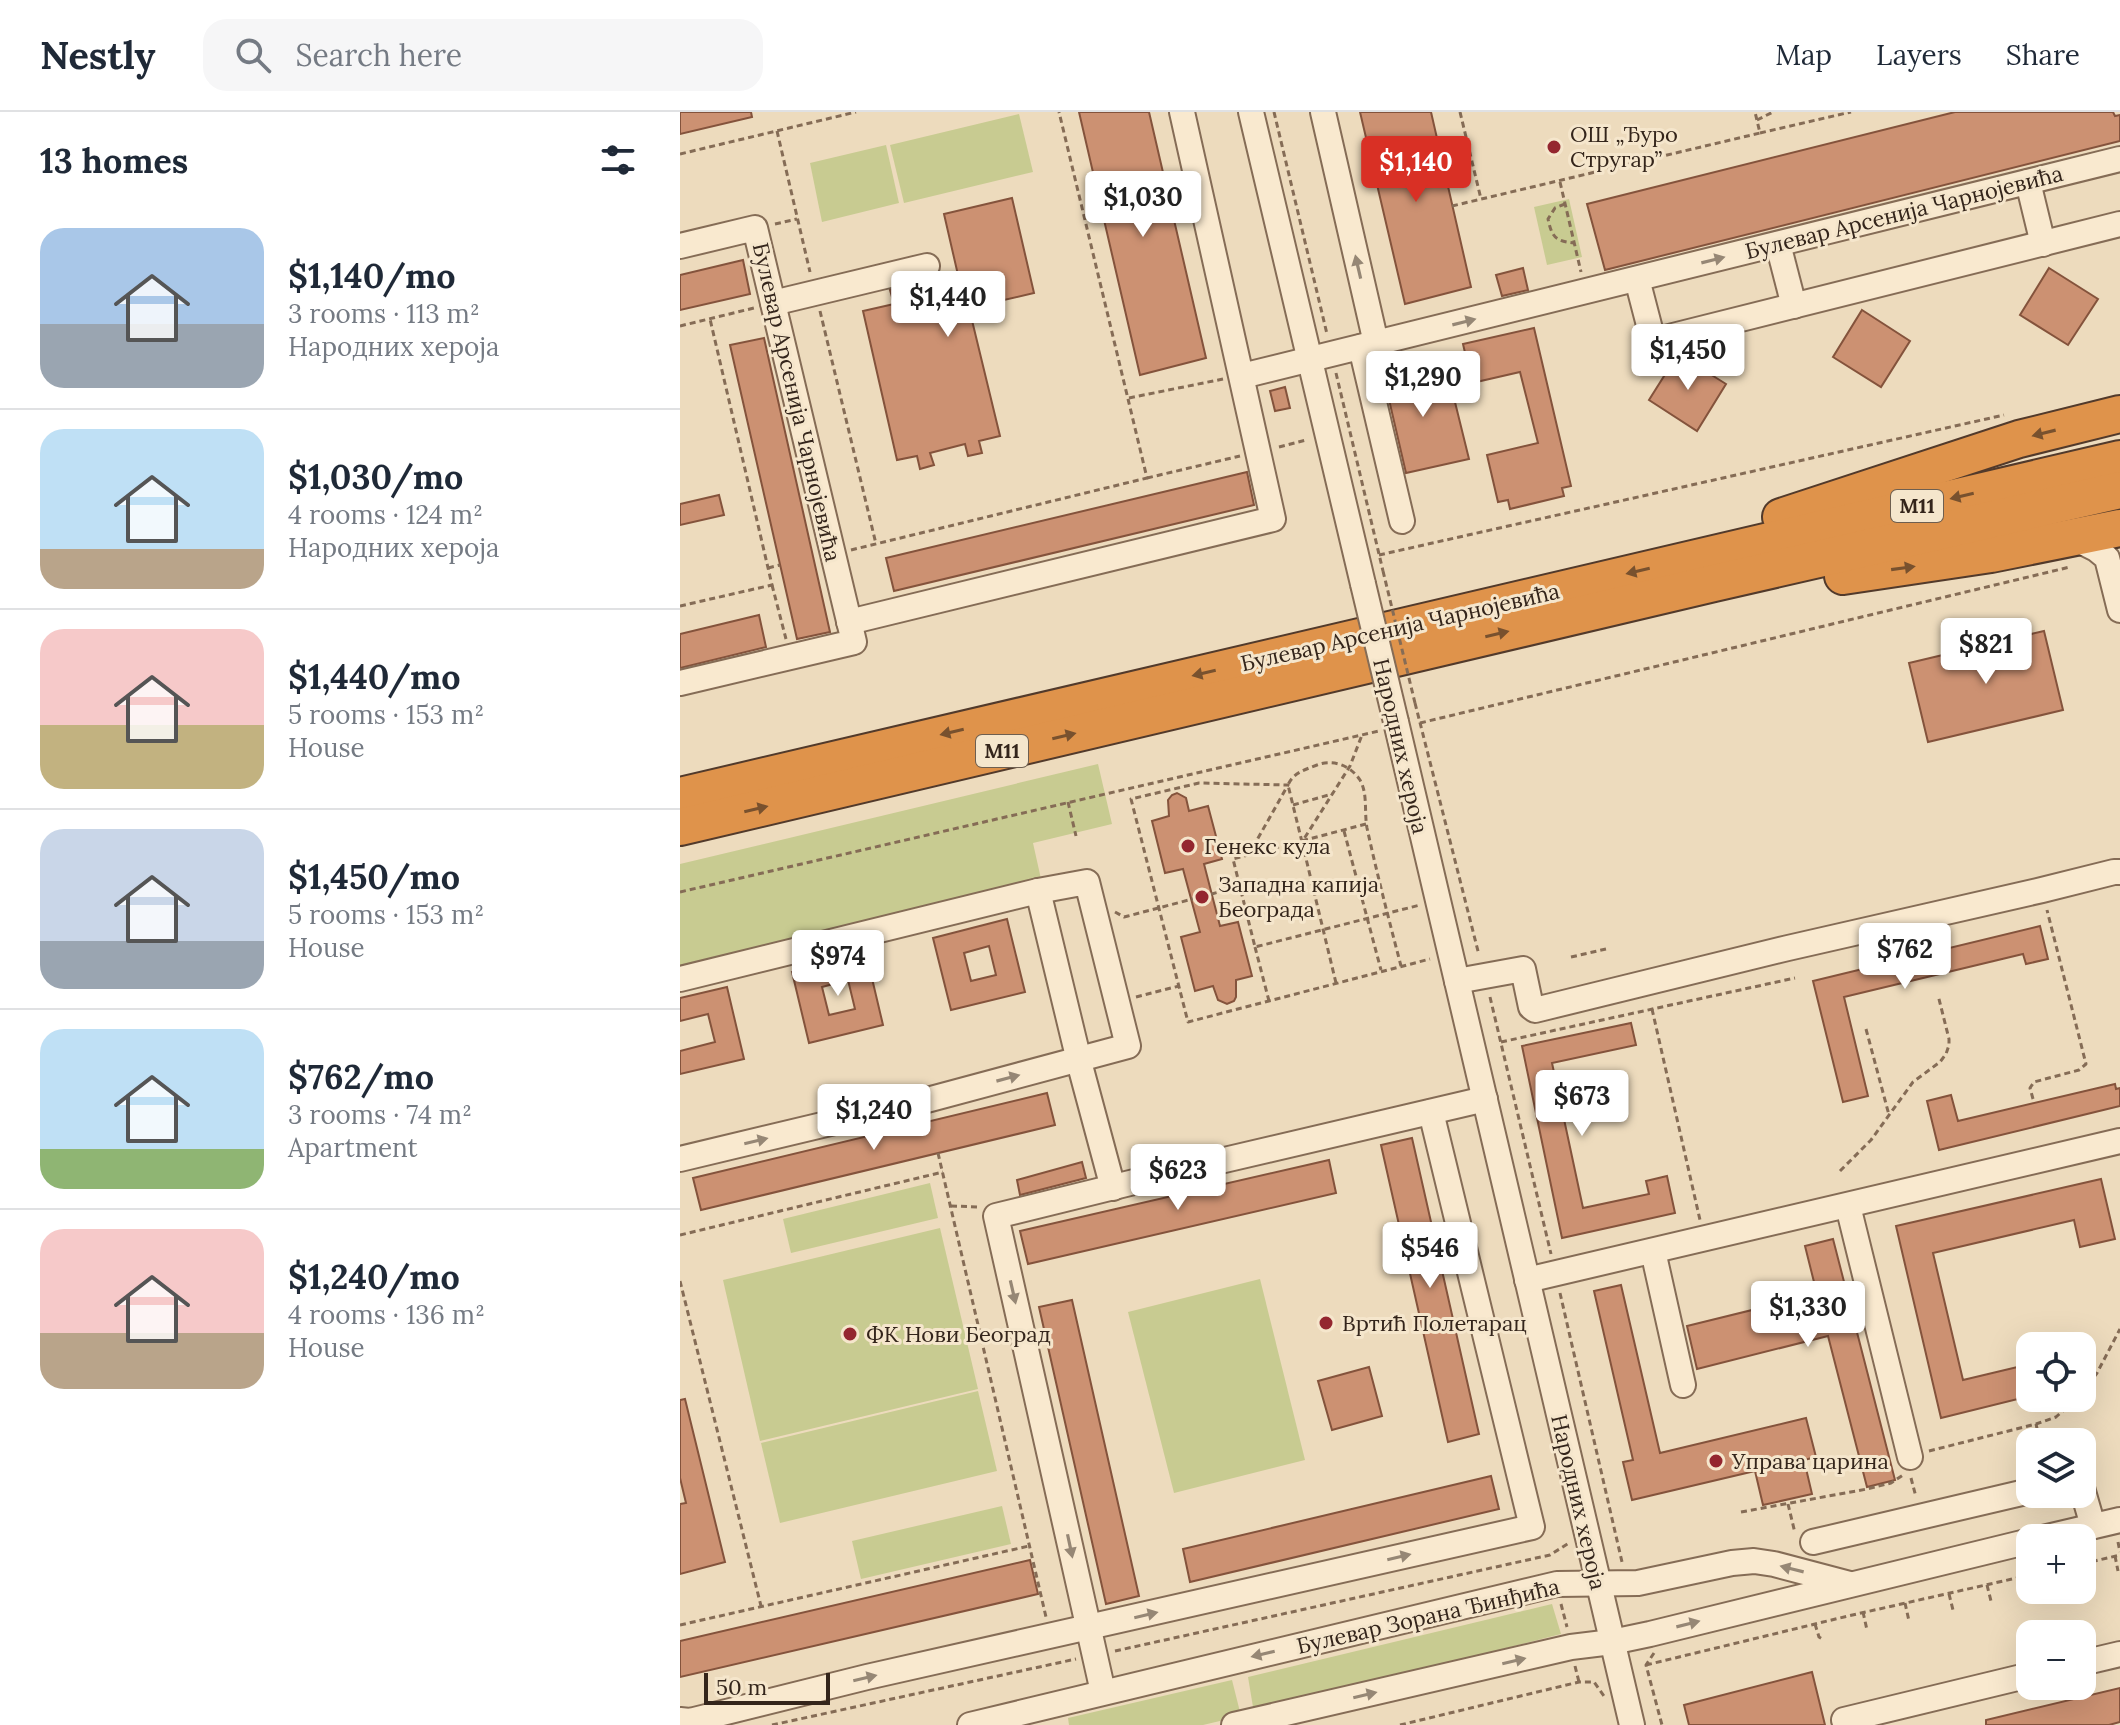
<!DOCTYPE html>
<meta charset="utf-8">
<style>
:root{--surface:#fff;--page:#f6f6f7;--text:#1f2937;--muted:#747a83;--line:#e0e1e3;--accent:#d93025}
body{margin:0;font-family:Lora,serif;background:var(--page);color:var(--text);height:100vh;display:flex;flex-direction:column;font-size:30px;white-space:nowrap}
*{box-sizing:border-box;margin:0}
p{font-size:26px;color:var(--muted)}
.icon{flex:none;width:44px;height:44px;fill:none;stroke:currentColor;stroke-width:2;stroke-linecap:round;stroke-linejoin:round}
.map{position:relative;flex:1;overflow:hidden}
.details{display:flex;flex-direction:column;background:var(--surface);width:680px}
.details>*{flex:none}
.fabs{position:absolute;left:1336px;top:1220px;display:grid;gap:16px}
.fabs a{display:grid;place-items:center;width:80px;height:80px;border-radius:16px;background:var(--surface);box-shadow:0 8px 32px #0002;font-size:40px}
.scale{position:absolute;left:24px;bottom:20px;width:126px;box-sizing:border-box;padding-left:8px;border:4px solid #34251b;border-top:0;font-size:22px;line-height:28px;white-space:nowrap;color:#34251b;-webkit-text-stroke:6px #f5e6cc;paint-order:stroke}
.price{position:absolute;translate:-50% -68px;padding:0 18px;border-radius:8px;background:#fff;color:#222;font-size:26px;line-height:52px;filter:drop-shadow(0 2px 4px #0008)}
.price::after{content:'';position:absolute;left:50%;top:48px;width:24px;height:18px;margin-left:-12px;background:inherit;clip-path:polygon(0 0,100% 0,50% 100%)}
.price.selected{background:var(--accent);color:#fff}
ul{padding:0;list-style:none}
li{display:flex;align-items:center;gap:24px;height:200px;padding:0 40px}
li+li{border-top:2px solid var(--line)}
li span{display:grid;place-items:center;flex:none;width:224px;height:160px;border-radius:24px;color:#555}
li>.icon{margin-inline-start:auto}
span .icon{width:96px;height:96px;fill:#fffc;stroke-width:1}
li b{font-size:34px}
h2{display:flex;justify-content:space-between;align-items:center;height:96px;padding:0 40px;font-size:34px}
header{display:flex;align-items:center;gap:48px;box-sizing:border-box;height:112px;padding:0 40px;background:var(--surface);border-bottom:2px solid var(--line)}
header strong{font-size:38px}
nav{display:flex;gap:44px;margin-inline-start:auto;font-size:28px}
.search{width:560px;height:72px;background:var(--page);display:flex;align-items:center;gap:20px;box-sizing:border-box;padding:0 28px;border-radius:24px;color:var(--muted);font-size:30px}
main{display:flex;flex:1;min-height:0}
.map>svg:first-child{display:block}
.green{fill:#c8cb91}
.building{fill:#cc9172;stroke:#84533c;stroke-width:2;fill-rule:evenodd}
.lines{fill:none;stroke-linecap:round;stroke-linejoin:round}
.minor-casing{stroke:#856c56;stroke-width:28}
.highway-casing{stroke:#523a2b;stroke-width:40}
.path{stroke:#856c56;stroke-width:3;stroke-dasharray:6 4;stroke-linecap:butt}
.minor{stroke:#f9e9cf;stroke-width:24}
.highway{stroke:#df934b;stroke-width:36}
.minor-bridge-casing{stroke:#856c56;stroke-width:28;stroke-linecap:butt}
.path-bridge{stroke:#856c56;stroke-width:3;stroke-dasharray:6 4;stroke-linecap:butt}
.minor-bridge{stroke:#f9e9cf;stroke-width:24}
.oneway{fill:#968775}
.oneway2{fill:#78512e}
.poi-dot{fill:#94262f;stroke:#f5e6cc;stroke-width:3}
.labels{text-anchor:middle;stroke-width:6;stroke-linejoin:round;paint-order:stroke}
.shield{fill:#f5e6cc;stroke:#6e5f50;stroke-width:2}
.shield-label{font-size:20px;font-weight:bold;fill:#34251b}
.poi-label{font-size:22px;fill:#34251b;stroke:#f5e6cc;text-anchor:start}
.street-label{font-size:22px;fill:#34251b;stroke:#f5e6cc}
</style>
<header>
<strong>Nestly</strong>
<div class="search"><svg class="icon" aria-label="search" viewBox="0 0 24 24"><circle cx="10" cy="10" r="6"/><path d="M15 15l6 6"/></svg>Search here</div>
<nav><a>Map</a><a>Layers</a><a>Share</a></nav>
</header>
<main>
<section class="details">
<h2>13 homes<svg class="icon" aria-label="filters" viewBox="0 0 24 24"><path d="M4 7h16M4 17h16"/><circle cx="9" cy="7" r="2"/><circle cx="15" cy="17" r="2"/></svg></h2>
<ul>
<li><span style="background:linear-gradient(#a9c7e8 60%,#9aa5b1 0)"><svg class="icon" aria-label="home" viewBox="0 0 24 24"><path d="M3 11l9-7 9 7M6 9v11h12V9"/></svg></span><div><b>$1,140/mo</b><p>3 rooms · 113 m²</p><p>Народних хероја</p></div></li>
<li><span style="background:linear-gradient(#bfe0f5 75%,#b9a48a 0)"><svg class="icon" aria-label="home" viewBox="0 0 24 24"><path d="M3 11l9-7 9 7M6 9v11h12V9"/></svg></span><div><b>$1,030/mo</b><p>4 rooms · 124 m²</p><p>Народних хероја</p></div></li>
<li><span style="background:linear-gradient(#f6c9c9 60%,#c2b280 0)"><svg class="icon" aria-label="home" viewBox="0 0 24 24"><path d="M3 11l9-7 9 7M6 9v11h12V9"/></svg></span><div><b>$1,440/mo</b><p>5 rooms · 153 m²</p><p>House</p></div></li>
<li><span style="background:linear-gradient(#c9d6e8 70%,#9aa5b1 0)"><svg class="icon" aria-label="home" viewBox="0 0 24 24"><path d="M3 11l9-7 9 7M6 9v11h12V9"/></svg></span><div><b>$1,450/mo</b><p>5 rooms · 153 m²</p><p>House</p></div></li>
<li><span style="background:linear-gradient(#bfe0f5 75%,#8fb573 0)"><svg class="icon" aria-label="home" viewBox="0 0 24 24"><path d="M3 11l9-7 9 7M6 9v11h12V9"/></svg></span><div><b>$762/mo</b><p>3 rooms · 74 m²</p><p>Apartment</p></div></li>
<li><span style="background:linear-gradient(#f6c9c9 65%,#b9a48a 0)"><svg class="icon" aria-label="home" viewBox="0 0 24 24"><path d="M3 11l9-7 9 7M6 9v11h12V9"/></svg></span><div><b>$1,240/mo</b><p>4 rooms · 136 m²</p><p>House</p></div></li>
</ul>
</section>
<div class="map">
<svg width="1440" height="1613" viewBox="0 0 1440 1613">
<rect width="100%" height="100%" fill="#eddbbd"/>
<!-- green -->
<g class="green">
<path d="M339,2L353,60L224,91L210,33Z"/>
<path d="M206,33L219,91L142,110L130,51Z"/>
<path d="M889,87L902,145L867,153L854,95Z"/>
<path d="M418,652L432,712L353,731L361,767L0,854V752Z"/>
<path d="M250,1071L258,1106L111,1141L103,1107Z"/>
<path d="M260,1116L298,1277L80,1329L43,1168Z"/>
<path d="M580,1167L625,1348L494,1381L448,1200Z"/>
<path d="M298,1279L317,1359L100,1411L81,1331Z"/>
<path d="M322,1394L331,1432L181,1467L172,1429Z"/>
<path d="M872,1492L881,1522L574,1601L568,1565Z"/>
<path d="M552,1568L561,1604L523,1613H389L388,1606Z"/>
</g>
<!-- building -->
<g class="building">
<path d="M0,0H71L72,5L0,22Z"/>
<path d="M399,0H469L526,246L460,263Z"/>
<path d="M680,0H751L791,175L725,192Z"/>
<path d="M1275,0H1433L1435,4L1440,3V29L925,158L907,92Z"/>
<path d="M332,86L354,181L289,196L320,324L299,329L302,341L288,344L285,332L250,341L254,353L240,357L237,344L217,348L183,199L214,192L210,178L229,174L232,188L281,176L264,102Z"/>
<path d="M63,148L70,182L0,198V163Z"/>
<path d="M843,156L848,178L822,184L816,163Z"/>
<path d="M1369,156L1418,187L1388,233L1340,203Z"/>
<path d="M1182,198L1230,229L1201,275L1153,245Z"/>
<path d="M854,216L891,374L882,376L884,384L830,397L828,388L818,390L807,343L858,331L840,260L792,271L783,232Z"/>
<path d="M84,226L150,520L117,527L50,233Z"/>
<path d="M998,242L1046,272L1017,319L969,288Z"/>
<path d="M736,245L746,284L772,278L789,347L726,361L701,253Z"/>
<path d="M605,275L610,296L595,299L590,279Z"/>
<path d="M567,360L574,393L214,479L206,446Z"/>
<path d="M39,383L44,403L0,413V392Z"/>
<path d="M79,503L86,535L0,556V522Z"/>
<path d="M1364,519L1383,598L1248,630L1229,551Z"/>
<path d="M497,681L506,686L509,699L528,694L542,747L524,752L540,814L558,810L572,864L556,868V885L554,889L547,892L538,888L533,874L515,879L501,825L520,820L503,757L485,761L472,709L489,704L488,688L492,683Z"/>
<path d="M327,807L345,880L271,898L253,826ZM309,834L316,863L291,869L284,841Z"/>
<path d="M1360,814L1368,847L1346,852L1343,842L1164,885L1188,984L1163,990L1133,869Z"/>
<path d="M186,841L203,913L129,931L112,860ZM168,868L175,897L149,903L142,875Z"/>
<path d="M47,875L64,947L0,962V939L35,930L28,902L0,909V886Z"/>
<path d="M951,911L956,933L872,951L903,1096L969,1082L966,1069L987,1064L995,1101L882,1126L842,934Z"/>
<path d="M1435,972L1436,977L1440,976V994L1259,1038L1247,989L1271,983L1278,1009Z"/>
<path d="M367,981L375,1013L21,1098L13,1066Z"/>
<path d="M732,1026L799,1322L768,1330L701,1033Z"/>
<path d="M649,1048L656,1081L348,1152L340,1119Z"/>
<path d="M402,1050L406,1066L340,1083L337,1068Z"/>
<path d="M1421,1067L1435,1127L1400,1135L1394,1108L1253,1141L1283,1268L1350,1252V1284L1261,1306L1216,1114Z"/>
<path d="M1153,1127L1215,1368L1187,1375L1148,1224L1017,1257L1007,1214L1137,1182L1125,1134Z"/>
<path d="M941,1173L980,1341L1126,1306L1136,1345L1124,1348L1132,1382L1083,1393L1075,1359L952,1388L943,1350L953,1348L914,1179Z"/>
<path d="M392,1188L459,1484L426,1492L359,1195Z"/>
<path d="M689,1255L702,1304L652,1318L638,1269Z"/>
<path d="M5,1287L45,1450L0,1462V1392L6,1391L0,1366V1288Z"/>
<path d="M811,1364L819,1397L510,1470L503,1437Z"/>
<path d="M350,1448L358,1482L0,1565V1529Z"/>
<path d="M1132,1560L1145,1613H1009L1004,1593Z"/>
<path d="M1440,1576V1610L1429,1613H1306V1608Z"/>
</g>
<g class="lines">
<defs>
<g id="minor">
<path d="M571,0L683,472"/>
<path d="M643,0L696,231"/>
<path d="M1348,70L1363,132"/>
<path d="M1098,132L1114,194"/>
<path d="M0,134L75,116L174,530L0,571"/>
<path d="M957,167L970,217L974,223L981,227L1440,112"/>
<path d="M93,191L247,154"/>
<path d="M681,235L722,409"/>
<path d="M562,264L1440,47"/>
<path d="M1394,426L1416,437L1427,446L1440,498"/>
<path d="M169,510L593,407L502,0"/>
<path d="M716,610L952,1613"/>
<path d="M358,779L401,957L433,1076"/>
<path d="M0,867L358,779L407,770L448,934L247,988L0,1047"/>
<path d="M777,869L843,857L851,895L855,898L1108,836L1362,778L1434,760H1440"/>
<path d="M1168,1094L1230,1345"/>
<path d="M973,1139L1003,1273"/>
<path d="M847,1168L1440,1029"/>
<path d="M1402,1376L1413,1414"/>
<path d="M1363,1426L1440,1408"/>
<path d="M1133,1430L1350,1379"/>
<path d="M1402,1551L1440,1542"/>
<path d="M423,1580L316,1104L523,1053L805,987"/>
<path d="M0,1608L10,1609L187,1565L852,1415L751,1000"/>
<path d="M290,1613L877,1472L958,1471L1052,1451L1074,1449L1094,1452L1170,1472"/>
<path d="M554,1613L891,1535L932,1530L970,1522L1350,1429"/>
<path d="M1166,1613L1164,1608L1350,1563"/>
</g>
<g id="highway">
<path d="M1101,405L1339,327L1440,302"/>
<path d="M1163,464L1311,442L1440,416"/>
<path d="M0,684L1440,347"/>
<path d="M0,715L1034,471L1440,378"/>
</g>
</defs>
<!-- minor casing -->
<use href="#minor" class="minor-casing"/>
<!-- highway casing -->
<use href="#highway" class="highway-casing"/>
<!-- path -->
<g class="path">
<path d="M594,0L647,222"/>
<path d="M780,0L801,87"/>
<path d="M1077,8L1093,0"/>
<path d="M97,19L130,160"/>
<path d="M1080,21L1171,0"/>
<path d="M0,42L176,0"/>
<path d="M880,70L901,160"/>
<path d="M885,92L875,96L868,107C872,125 875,129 894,131"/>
<path d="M772,94L1080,21L1075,0"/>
<path d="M95,112L117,107"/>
<path d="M140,199L196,432"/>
<path d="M0,214L74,196"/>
<path d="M656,261L703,459"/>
<path d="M449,286L543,267"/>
<path d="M599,335L626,328"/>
<path d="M467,366L560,344"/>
<path d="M171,438L467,366L379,0"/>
<path d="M699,443L1324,303"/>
<path d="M88,456L100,453"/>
<path d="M92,473L106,527"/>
<path d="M0,494L92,473L30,207"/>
<path d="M735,591L799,843"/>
<path d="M740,611L1390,455"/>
<path d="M388,690L396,724"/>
<path d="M613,693L652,682"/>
<path d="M686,712L553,747L575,835L740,793"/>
<path d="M664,719L701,858"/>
<path d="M622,730L608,673C613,661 624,658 637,653C653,647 670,653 680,668C688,682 684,700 687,716C697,762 709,808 721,854"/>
<path d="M568,744L608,673L519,671L451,687L508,910L750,847"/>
<path d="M0,780L699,619"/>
<path d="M435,800L444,805L448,804L558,775"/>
<path d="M575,835L589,889"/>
<path d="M891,845L926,837"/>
<path d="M656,871L622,730L670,654L682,623"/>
<path d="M456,885L499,874"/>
<path d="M810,885L871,1142"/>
<path d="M972,897L1020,1108"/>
<path d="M1186,917L1209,1003"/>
<path d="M821,930L1115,866"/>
<path d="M1353,987L1350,976L1354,970L1399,958L1406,952L1367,798"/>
<path d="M258,1041L366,1505"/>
<path d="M1160,1059L1191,1028L1233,970L1260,950L1266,942L1269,933V927L1258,883"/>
<path d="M271,1094L299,1095"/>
<path d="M0,1123L263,1060"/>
<path d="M0,1169L81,1494"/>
<path d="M880,1181L942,1450"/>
<path d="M1402,1281L1417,1261L1440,1217"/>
<path d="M1356,1312L1360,1330"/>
<path d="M1249,1339L1356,1312L1376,1305L1397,1286"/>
<path d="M1231,1366L1236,1385"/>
<path d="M1108,1392L1115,1421"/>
<path d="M1061,1400L1187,1377L1211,1371L1223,1363"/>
<path d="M1438,1430L1440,1440"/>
<path d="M1435,1444L1438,1459"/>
<path d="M1402,1452L1440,1443"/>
<path d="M1307,1473L1311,1489"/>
<path d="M1269,1482L1273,1498"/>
<path d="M1225,1491L1229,1509"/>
<path d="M881,1492L887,1515"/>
<path d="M1183,1500L1187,1518"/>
<path d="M1135,1512L1139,1525L1144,1528"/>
<path d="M0,1513L349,1434"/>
<path d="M435,1539L870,1443L889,1431"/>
<path d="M974,1541L966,1553L982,1613"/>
<path d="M966,1553L1168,1504L1350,1463"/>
<path d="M895,1554L899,1570"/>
<path d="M92,1613L396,1547"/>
<path d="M720,1613L899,1570H914L924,1584"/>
</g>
<!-- minor -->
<use href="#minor" class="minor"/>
<!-- highway -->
<use href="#highway" class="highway"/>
<defs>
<path id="minor-bridge" d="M683,472L716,610"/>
</defs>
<!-- minor-bridge casing -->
<use href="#minor-bridge" class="minor-bridge-casing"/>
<!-- path-bridge -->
<path class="path-bridge" d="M703,459L735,591"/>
<!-- minor-bridge -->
<use href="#minor-bridge" class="minor-bridge"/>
</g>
<!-- one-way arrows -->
<defs><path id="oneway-solid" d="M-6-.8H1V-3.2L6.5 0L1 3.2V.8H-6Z" transform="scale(2)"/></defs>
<g class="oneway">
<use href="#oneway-solid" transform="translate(1033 148) rotate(-14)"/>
<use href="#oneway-solid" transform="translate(678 155) rotate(-103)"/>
<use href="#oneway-solid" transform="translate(784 210) rotate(-14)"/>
<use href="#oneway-solid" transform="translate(328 966) rotate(-15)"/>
<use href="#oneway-solid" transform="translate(76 1029) rotate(-13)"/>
<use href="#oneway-solid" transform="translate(333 1180) rotate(77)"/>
<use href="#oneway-solid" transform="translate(390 1434) rotate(78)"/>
<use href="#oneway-solid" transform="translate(719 1445) rotate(-13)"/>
<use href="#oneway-solid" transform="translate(1112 1457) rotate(-166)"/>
<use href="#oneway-solid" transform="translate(466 1503) rotate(-13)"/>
<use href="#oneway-solid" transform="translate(1008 1512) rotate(-14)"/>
<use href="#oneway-solid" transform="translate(583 1542) rotate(167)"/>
<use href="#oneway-solid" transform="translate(834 1549) rotate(-13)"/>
<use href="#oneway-solid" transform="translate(185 1566) rotate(-13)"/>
<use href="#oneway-solid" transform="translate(685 1583) rotate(-13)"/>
</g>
<g class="oneway2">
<use href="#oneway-solid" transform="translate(1364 321) rotate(166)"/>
<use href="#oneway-solid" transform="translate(1282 384) rotate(167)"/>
<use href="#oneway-solid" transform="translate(1223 456) rotate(-8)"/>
<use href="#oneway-solid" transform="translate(958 459) rotate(167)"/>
<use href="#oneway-solid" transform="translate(817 522) rotate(-13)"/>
<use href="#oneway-solid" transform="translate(524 561) rotate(167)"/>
<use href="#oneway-solid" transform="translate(272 620) rotate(167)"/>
<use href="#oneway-solid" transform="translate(384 624) rotate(-13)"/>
<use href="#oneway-solid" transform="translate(76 697) rotate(-13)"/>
</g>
<!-- markers -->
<g class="poi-dot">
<circle cx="874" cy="35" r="8"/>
<circle cx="508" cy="734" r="8"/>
<circle cx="522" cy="785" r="8"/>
<circle cx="646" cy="1211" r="8"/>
<circle cx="170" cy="1222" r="8"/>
<circle cx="1036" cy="1349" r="8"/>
</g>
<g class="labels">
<!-- shield labels -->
<g class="shield">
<rect x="1211" y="378" width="52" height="32" rx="6"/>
<rect x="296" y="623" width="52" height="32" rx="6"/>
</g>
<g class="shield-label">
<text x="1237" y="401">M11</text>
<text x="322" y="646">M11</text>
</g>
<!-- poi labels -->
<g class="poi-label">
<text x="890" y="30">ОШ „Ђуро<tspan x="890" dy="25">Стругар”</tspan></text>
<text x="524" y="742">Генекс кула</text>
<text x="538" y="780">Западна капија<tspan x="538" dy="25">Београда</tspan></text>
<text x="662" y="1219">Вртић Полетарац</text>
<text x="186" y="1230">ФК Нови Београд</text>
<text x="1052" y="1357">Управа царина</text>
</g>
<!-- street labels -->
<g class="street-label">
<text transform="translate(1224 100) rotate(-14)" y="8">Булевар Арсенија Чарнојевића</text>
<text transform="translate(117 290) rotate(77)" y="8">Булевар Арсенија Чарнојевића</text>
<text transform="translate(720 515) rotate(-13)" y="8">Булевар Арсенија Чарнојевића</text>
<text transform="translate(721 634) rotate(77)" y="8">Народних хероја</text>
<text transform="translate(899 1390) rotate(77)" y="8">Народних хероја</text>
<text transform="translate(748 1504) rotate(-13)" y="8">Булевар Зорана Ђинђића</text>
</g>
</g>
</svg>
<div class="fabs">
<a><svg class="icon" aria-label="locate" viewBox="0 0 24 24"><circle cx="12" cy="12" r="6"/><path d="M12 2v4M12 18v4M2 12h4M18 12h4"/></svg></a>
<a><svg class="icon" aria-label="layers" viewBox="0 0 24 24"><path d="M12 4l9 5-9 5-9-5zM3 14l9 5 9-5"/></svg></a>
<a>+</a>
<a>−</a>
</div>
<div class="scale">50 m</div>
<b class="price selected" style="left:736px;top:92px">$1,140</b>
<b class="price" style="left:463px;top:127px">$1,030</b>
<b class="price" style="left:268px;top:227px">$1,440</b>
<b class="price" style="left:1008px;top:280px">$1,450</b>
<b class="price" style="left:743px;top:307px">$1,290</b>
<b class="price" style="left:1306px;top:574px">$821</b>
<b class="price" style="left:1225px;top:879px">$762</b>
<b class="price" style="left:158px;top:886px">$974</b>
<b class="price" style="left:902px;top:1026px">$673</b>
<b class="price" style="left:194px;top:1040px">$1,240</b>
<b class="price" style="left:498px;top:1100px">$623</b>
<b class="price" style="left:750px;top:1178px">$546</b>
<b class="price" style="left:1128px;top:1237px">$1,330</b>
</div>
</main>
